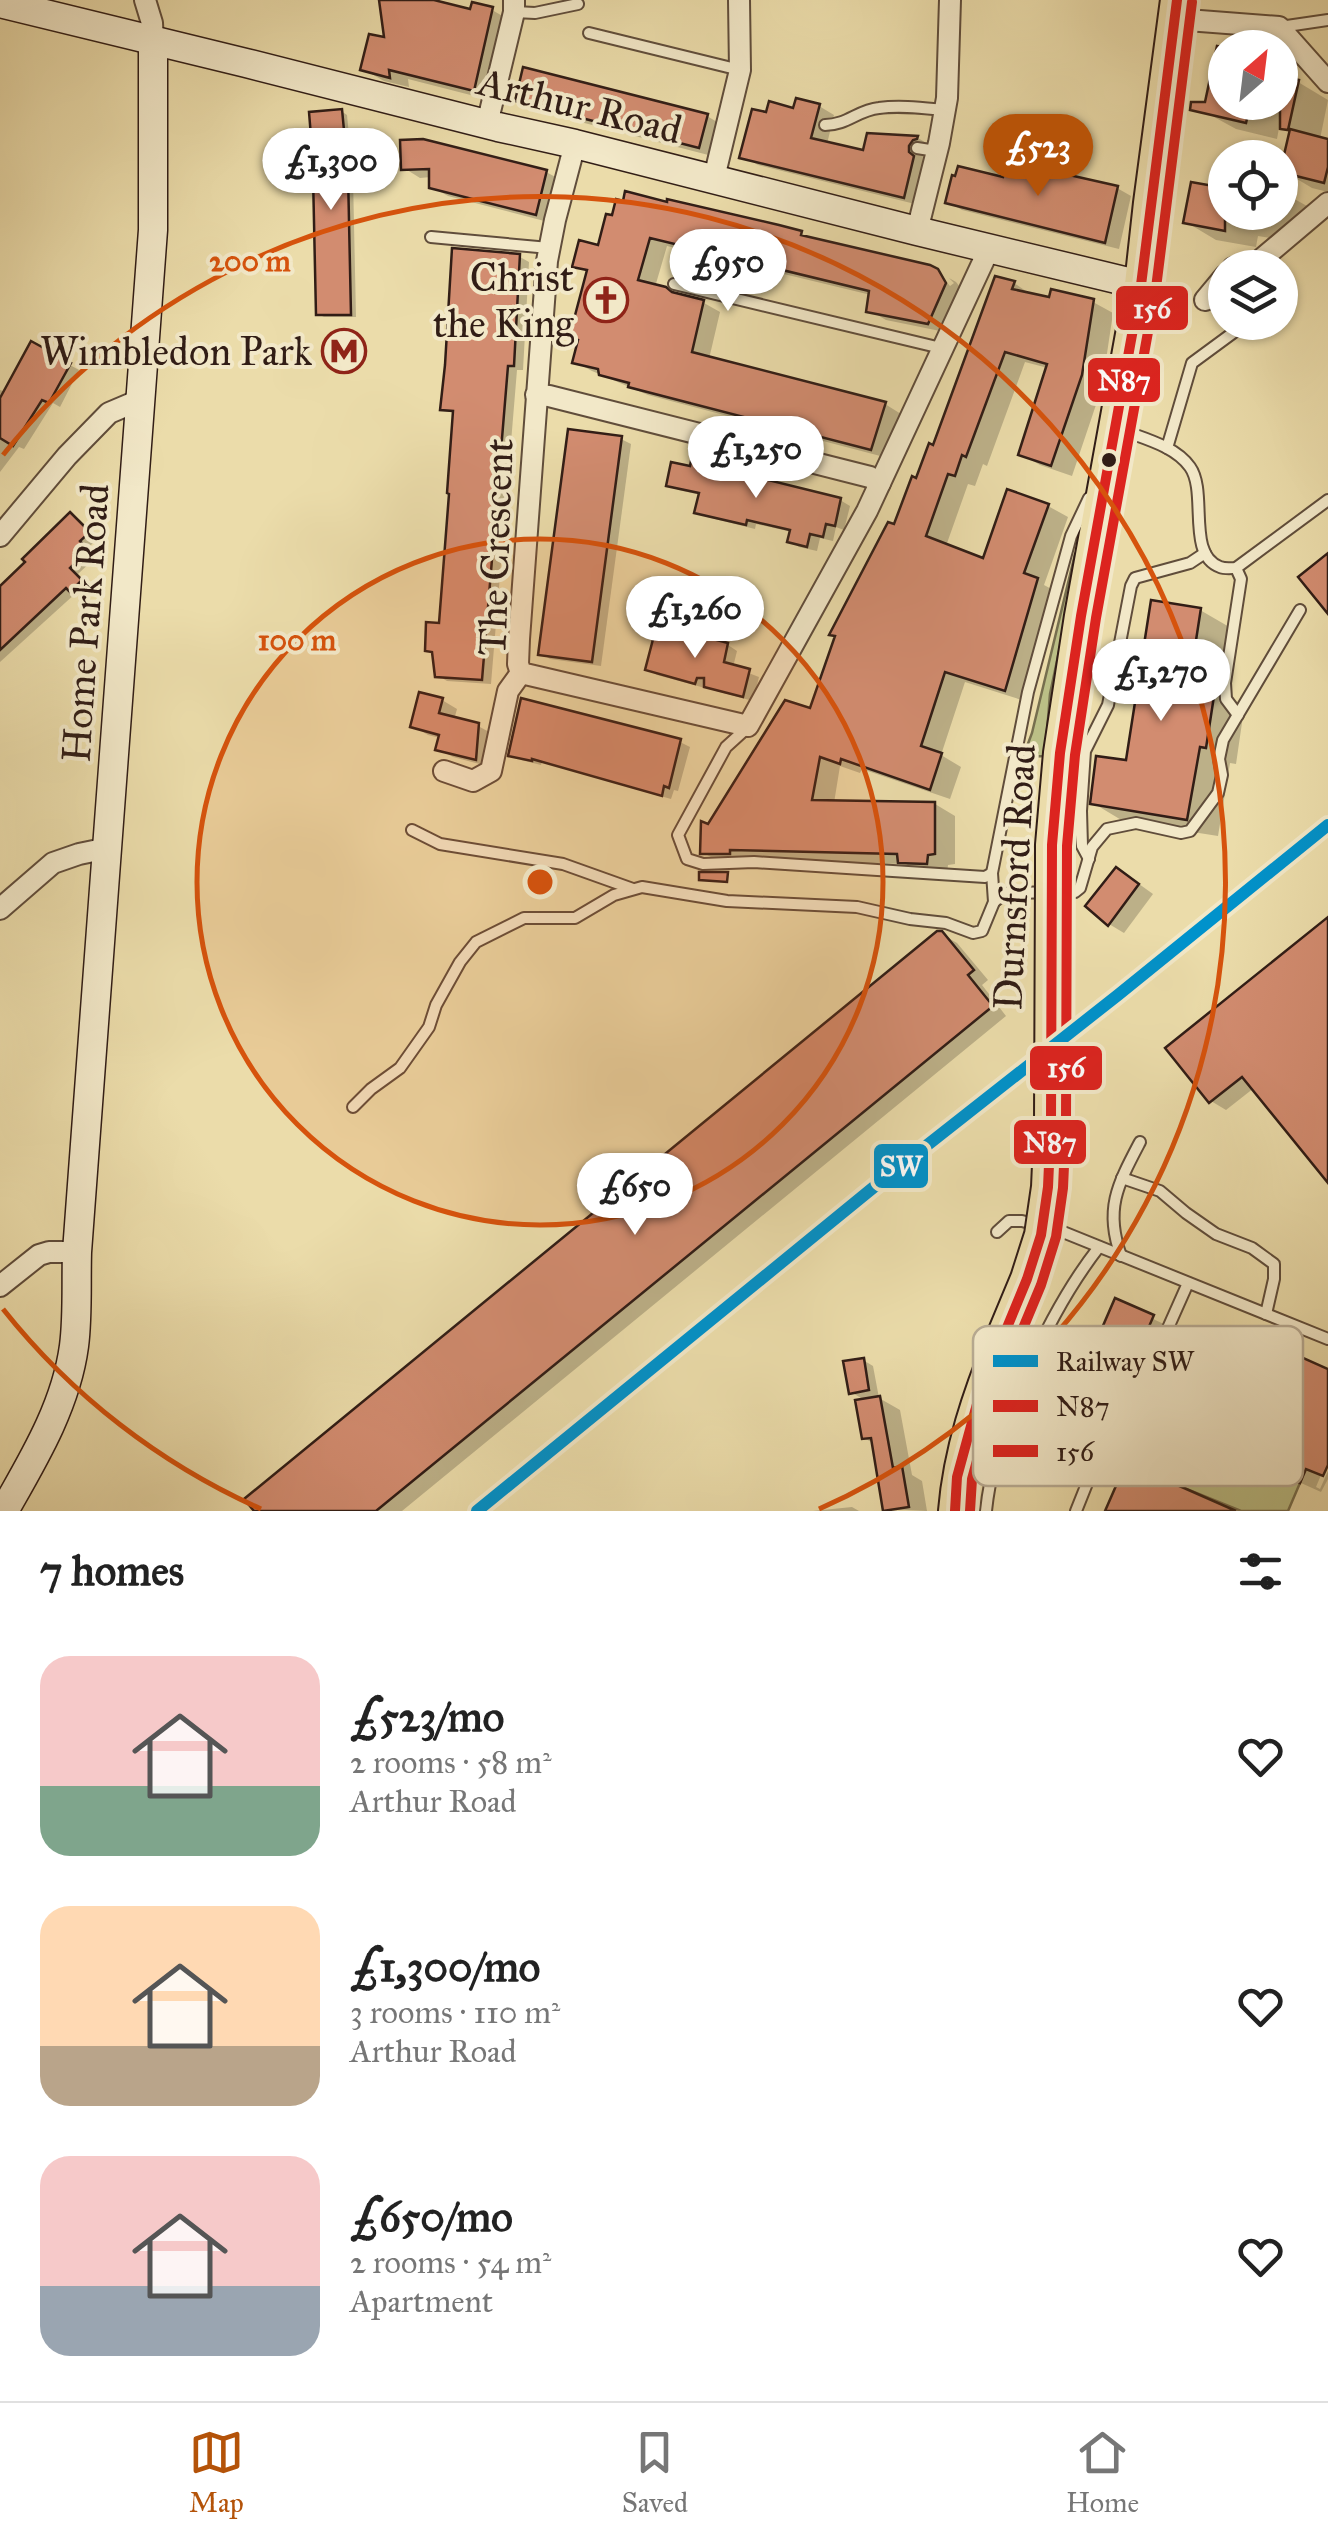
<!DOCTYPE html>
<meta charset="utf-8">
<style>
:root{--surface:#fff;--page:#f2f2f2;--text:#222;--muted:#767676;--line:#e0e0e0;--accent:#b45309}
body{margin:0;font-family:"IM FELL Great Primer",serif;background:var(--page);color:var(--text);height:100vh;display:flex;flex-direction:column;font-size:38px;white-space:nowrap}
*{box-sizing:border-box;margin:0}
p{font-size:32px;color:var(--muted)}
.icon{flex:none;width:55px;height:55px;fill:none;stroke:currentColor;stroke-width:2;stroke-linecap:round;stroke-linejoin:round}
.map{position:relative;height:1511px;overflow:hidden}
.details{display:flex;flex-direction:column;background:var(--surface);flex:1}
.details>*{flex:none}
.needle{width:65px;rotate:28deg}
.controls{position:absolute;left:1208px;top:30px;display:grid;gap:20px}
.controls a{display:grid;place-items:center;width:90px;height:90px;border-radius:50%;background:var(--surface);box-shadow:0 2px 8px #0004;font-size:50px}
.price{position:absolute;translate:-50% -85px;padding:0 22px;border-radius:35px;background:#fff;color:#222;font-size:32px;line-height:65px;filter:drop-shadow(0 2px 5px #0008)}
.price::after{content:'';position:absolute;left:50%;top:60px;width:30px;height:22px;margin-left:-15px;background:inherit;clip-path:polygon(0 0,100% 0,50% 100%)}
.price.selected{background:var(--accent);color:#fff}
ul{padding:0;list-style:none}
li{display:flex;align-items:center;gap:30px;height:250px;padding:0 40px}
li span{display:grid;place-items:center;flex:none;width:280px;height:200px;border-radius:30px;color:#555}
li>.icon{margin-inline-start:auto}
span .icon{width:120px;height:120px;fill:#fffc;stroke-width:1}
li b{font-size:42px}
h2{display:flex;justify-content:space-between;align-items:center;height:120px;padding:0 40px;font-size:42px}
.dock{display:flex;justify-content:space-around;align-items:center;height:140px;border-top:2px solid var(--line);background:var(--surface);font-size:28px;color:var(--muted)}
.dock a{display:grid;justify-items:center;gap:5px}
.dock .selected{color:var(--accent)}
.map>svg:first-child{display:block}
.green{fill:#bbbf86;stroke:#766e4e;stroke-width:2.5}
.shadow{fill:#0003}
.building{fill:#d28c70;stroke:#311d16;stroke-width:2.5}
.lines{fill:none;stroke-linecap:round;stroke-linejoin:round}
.lane-casing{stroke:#604d3b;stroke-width:14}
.street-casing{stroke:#604d3b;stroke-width:24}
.secondary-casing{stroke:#311d16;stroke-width:31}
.primary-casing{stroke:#311d16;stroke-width:36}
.lane{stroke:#f2e8c8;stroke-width:10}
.street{stroke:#f2e8c8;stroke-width:20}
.secondary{stroke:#f2e8c8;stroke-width:28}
.primary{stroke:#ebdcaa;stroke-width:32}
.primary-bridge-casing{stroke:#311d16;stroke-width:36;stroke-linecap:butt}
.primary-bridge{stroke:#ebdcaa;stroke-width:32}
.bus-1-casing{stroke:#f2e8c8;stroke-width:18}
.bus-2-casing{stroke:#f2e8c8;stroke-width:18}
.bus-1{stroke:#dc241f;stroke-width:10}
.bus-2{stroke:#dc241f;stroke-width:10}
.rail-1-casing{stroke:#f2e8c8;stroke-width:20}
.rail-1{stroke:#0092cb;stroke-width:12}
.ring{fill:none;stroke:#d6530d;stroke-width:5}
.bus-dot{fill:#311d16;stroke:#f2e8c8;stroke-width:4}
.labels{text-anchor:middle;stroke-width:8;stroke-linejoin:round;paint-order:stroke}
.street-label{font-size:40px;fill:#311d16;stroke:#f2e8c8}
.poi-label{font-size:40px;fill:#311d16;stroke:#f2e8c8;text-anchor:end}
.key{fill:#f2e8c8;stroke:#b8ab93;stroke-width:2.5}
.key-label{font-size:28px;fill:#311d16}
.centre{fill:#d6530d;stroke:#f2e8c8;stroke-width:5}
.ring-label{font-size:30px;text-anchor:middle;font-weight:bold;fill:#d6530d;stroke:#f2e8c8;stroke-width:8;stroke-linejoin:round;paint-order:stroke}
.line-badge{stroke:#f2e8c8;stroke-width:4}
.badge-label{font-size:28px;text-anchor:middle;font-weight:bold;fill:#fff}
</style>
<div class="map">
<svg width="1328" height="1511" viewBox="0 0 1328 1511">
<rect width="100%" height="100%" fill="#ebdcaa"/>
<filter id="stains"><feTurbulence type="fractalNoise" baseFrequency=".002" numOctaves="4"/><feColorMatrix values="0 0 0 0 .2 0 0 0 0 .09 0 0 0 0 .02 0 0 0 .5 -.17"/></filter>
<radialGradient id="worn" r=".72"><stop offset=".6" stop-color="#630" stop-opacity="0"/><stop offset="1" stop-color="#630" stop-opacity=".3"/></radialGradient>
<!-- green -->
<g class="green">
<path d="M1075,554H1079L1078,561L1050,694L1045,756L1023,757L1032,733Z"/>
<path d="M1203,1440L1300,1483L1288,1511H1241L1184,1488Z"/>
</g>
<!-- shadow -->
<g class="shadow">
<path d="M381,0H427L472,12L492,10L513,22L494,101L408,79L409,87L384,81L363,69L387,40Z"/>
<path d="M1225,78V102H1280V78L1298,82L1328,100L1320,139L1328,141V192L1312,188L1282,170L1292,131L1279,128L1277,139L1236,129L1205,112Z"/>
<path d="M518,100L707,116L727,128L720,158L538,111Z"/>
<path d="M819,106L834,115L827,144L865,153L869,136L918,138L933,147L923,155L919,205L758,165L742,156L768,116Z"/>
<path d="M341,111L347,115L353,178L356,317H324L318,314L315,151Z"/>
<path d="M404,168L546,172L563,181L552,223L448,196L432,187L431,177L420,178Z"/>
<path d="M1005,180L1117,188L1131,196L1119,249L962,210L948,202Z"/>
<path d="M1225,190V212H1280V191L1307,206L1300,243L1258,236L1256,247L1216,240L1186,222Z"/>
<path d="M608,217L801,233L814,241L938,272L950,286L954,283L949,278L956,282L960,287L945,332L886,320L869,310L871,295L667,246L655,287L677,296L704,303L720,312L709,359L885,404L901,414L888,458L648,395L592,371L575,362L580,341L572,337L589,273L575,265L600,248Z"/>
<path d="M520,257L529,262L523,370H517L491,684L447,681L437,675L435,654L427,649L441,626L455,414L443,408Z"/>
<path d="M1014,283L1033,296L1093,302L1113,313L1102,387L1072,476L1040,465L1021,454L1048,368L1025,362L987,466L983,464L975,486L968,484L946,546L985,561L1048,506L1068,517L1044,585L1057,592L1025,701L965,682L941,755L961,767L950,799L862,769L860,773L840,766L834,803L935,804L955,816V864L948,865L947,874L921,873L906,864L749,860L723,864L702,852L709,827L811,711L918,481Z"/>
<path d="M32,344L79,370L60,407L53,403L24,449L19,447L0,472V390L6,392Z"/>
<path d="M621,439L631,444L601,666L550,659L541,653Z"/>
<path d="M668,484L840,500L850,506L844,530L836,527L833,541L820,538L817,551L799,547L790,541L792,532L756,524L755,529L707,517L697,512L701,495L678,490Z"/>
<path d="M70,515L80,520L98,538L88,548L96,557L78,574L90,587L81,596L76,593L0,662V590Z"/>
<path d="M1200,610L1231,628L1219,702L1243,716L1236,764L1230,763L1218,836L1123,821L1093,803L1128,762Z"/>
<path d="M659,627L728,645L737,651L733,667L759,677L753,701L716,691L706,685L705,688L657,675L648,669Z"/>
<path d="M442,700L457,709L454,720L478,726L493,734L491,767L453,757L438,749L440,738L428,735L413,726Z"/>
<path d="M680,742L690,747L678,791L674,790L671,799L542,762L541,765L521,760L511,754Z"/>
<path d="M1132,879L1153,894L1124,933L1109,924L1088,905Z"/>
<path d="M1328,921V1179L1254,1088L1226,1110L1211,1101Z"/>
<path d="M941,934L957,943L988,980L982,985L1006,1016L402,1511H257Z"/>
<path d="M1117,1302L1168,1326L1128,1419L1092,1403Z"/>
<path d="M863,1360L873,1366L879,1398L900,1410L912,1475L922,1481L927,1511L885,1509L875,1444L864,1438L866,1401L851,1392Z"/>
<path d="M1328,1371V1458L1316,1487L1320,1489L1328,1471V1479L1321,1492L1201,1438L1214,1407Z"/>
<path d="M852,1507L859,1511H813Z"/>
</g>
<!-- building -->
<g class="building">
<path d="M379,0H434L470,9L472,2L493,7L474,91L389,70L390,78L360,70L369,34L384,37Z"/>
<path d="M1217,46L1225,47V102H1251L1246,123L1190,110L1191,102H1205Z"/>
<path d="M523,67L708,114L699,148L515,101Z"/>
<path d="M1280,76L1299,80L1288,130L1280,129Z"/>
<path d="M796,98L820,104L811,138L863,150L867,133L918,136L917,139L913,140L909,146V152L914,156L904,198L739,158L752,109L766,112L769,101L793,108Z"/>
<path d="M342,109L348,173L351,315H316L313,175H309L306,150L312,149L309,112Z"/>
<path d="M1290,129L1328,139V167L1324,183L1280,172Z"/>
<path d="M423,139L547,170L536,215L429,188V169L401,170L400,140Z"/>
<path d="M1007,161L1118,186L1105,243L945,203L952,175L955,176L958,166L1003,177Z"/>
<path d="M1191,182L1225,188V231L1183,223Z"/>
<path d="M625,191L667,202V199L779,225L802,231L801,235L930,265L938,269L946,283L928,324L866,312L869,291L650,238L638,280L666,287L672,292L704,300L692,352L886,402L871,450L628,387L629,383L599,375L598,369L572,363L578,340L569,338L587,270L572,267L579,240L598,245L606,214L612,215L616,199L623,201Z"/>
<path d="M452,248L520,254L514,366H508L482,680L435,677L432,652L425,651L426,622L439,623L449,494L447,493L453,411L440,410L445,365Z"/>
<path d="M995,276L1015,281L1012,289L1049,297L1051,289L1094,299L1082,375L1051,466L1018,455L1047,364L1005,352L966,457L962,455L955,476L948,474L926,536L983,558L1007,489L1049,504L1024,573L1038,578L1005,691L945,672L921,746L942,753L930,790L841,759L840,764L820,757L812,800L935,802V854L928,855L927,864L898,863L897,854L730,850V854H700L701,821L708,824L785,700L810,708L835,636L829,635L888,522L894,524L912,476L916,478L929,443L933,445Z"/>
<path d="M31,341L71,363L49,403L42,400L13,446L0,438V398Z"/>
<path d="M568,429L622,436L592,662L538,655Z"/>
<path d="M691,461L841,498L835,526L826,524L823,537L810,534L807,547L787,542L790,530L747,520L746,525L694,513L699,493L666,486L671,462L690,466Z"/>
<path d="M70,512L90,532L80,541L88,550L70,568L82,580L70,592L66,588L0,650V586L25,562L22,559Z"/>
<path d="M1328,553V614L1298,577Z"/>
<path d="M1151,600L1201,608L1188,692L1214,696L1206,748L1200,747L1187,820L1090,804L1096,756L1126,760Z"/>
<path d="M657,624L728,643L724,662L750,669L743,697L704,687V678H697L695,684L645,670Z"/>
<path d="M419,692L443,698L439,713L479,723L476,760L435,750L439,735L410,727Z"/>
<path d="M521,698L681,739L669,788L664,786L662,796L532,759V761L508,756Z"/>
<path d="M1116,867L1139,884L1108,926L1085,906Z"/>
<path d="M699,872H728L727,882L699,880Z"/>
<path d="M1328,917V1183L1242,1077L1209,1103L1165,1048Z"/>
<path d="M937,931H942L974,970L968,975L993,1006L376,1511H254L244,1499Z"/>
<path d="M1115,1298L1154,1315L1112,1412L1073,1395Z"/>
<path d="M1245,1332L1328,1369V1465L1323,1476L1306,1469L1300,1483L1178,1428L1193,1395L1213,1404Z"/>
<path d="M864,1358L869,1390L849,1394L843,1361Z"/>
<path d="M880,1396L893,1468L902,1466L909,1507L883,1511L871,1438L862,1439L855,1400Z"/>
<path d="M1126,1463L1184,1488L1236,1511H1105Z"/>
</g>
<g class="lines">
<defs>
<g id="lane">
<path d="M515,12L535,13L578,4"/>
<path d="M1280,27L1328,20"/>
<path d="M589,33L740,70"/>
<path d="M825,125C847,125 858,110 879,108C900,105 923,108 944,110"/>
<path d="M917,148L936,151"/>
<path d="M431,237L549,248"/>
<path d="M674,284L941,348"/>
<path d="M1122,430C1145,439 1175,446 1190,467C1208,492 1186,555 1220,567C1225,569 1231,568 1236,568L1328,500"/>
<path d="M1167,448L1192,363L1245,324"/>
<path d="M1236,568L1241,579L1225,683L1226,699L1238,715"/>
<path d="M748,727L726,747L678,835L687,859L703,864L754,862L985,877L992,873"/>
<path d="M412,830L440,844L563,864L633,889"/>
<path d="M1089,859L1082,846L1081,811L1085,751L1108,705L1131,586L1135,578L1190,563L1205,553"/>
<path d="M994,902L1005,893L1075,892L1080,888L1092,847L1107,829L1136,823L1181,833L1190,831L1218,793L1222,775L1219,759L1223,740L1300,610"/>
<path d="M353,1107L371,1089L400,1068L429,1027L436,1005L460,962L476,942L524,918H575L614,895L642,887L727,901L857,907L910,919L946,923L973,933L982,931L994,902L992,873L1028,692L1071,536L1089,498"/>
<path d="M1122,1178L1160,1191L1186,1213L1216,1234L1252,1248L1274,1264V1279L1266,1314"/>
<path d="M997,1232L1009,1221H1022L1063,1232L1328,1339"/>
<path d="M1121,1256C1104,1209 1118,1184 1140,1142"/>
<path d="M986,1511C994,1430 1049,1311 1099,1247"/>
<path d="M1076,1511L1102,1446L1128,1418L1188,1283"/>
</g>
<g id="street">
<path d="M145,0L152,23L153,41"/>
<path d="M1174,19L1279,27L1328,82"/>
<path d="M487,124L514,12V0"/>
<path d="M575,144L555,220L547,261L519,639L518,664L521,673L748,726L867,511L989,249"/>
<path d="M714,178L740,70L739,0"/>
<path d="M917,231L939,143L947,98L950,0"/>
<path d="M1233,268L1257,263L1328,203"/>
<path d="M1205,300L1225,276"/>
<path d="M536,395L549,396L870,477L880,483"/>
<path d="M0,536L67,456L109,413L142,399"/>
<path d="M444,771L473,781L491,771L508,691L521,673"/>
<path d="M0,909L53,863L79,854L108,848"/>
<path d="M0,1286L39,1255L49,1252H77"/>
</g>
<g id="secondary">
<path d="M0,3L246,63L498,127L575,144L917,231L1141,285"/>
<path d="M4,1511C33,1460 66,1406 74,1346C78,1316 76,1283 77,1252L153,230V41"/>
</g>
<g id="primary">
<path d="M1052,874V845L1060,753L1081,616L1141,285L1150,203L1177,0"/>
<path d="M955,1511C960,1451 979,1395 1002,1339"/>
</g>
</defs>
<!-- lane casing -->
<use href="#lane" class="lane-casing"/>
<!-- street casing -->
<use href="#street" class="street-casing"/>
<!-- secondary casing -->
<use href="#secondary" class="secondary-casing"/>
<!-- primary casing -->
<use href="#primary" class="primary-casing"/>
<!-- lane -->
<use href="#lane" class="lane"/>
<!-- street -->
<use href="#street" class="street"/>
<!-- secondary -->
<use href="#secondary" class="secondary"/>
<!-- primary -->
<use href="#primary" class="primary"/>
<defs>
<path id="primary-bridge" d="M1002,1339L1027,1279L1041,1235L1048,1187L1051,1120L1052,874"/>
</defs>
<!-- primary-bridge casing -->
<use href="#primary-bridge" class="primary-bridge-casing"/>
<!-- primary-bridge -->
<use href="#primary-bridge" class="primary-bridge"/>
<defs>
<path id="bus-1" d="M955,1511L957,1477L980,1393L1027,1279L1041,1235L1048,1187L1051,1120L1052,845L1060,753L1081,616L1141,285L1177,0"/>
<path id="bus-2" d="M970,1511L972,1479L994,1398L1041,1285L1056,1237L1063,1188L1066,1121L1067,846L1075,755L1096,618L1156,288L1192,2"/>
</defs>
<!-- bus-1 casing -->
<use href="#bus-1" class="bus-1-casing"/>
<!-- bus-2 casing -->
<use href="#bus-2" class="bus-2-casing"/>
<!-- bus-1 -->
<use href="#bus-1" class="bus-1"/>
<!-- bus-2 -->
<use href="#bus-2" class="bus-2"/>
<defs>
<path id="rail-1" d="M477,1511L874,1187L1118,995L1328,825"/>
</defs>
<!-- rail-1 casing -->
<use href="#rail-1" class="rail-1-casing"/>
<!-- rail-1 -->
<use href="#rail-1" class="rail-1"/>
</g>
<!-- distance rings -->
<circle cx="540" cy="882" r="343" fill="#d6530d" fill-opacity=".12"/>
<g class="ring">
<circle cx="540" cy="882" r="343"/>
<path d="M261 1509A686 686 0 0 1 3 1309M3 455A686 686 0 1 1 819 1509"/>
</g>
<!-- icons -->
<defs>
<symbol id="church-ring" viewBox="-11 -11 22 22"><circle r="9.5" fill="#f2e8c8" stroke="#8f2418" stroke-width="1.5"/><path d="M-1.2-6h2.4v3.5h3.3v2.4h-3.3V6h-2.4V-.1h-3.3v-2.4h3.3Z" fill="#8f2418"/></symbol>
<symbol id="metro-ring" viewBox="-11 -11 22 22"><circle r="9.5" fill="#f2e8c8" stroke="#8f2418" stroke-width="1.5"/><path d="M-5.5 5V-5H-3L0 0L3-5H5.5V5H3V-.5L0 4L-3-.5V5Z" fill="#8f2418"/></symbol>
</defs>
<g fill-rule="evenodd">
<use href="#church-ring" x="581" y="275" width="50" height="50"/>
<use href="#metro-ring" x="319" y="326" width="50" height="50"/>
</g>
<!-- markers -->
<circle class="bus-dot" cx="1109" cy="460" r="9"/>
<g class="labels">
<!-- street labels -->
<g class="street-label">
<text transform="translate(580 105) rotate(14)" y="14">Arthur Road</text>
<text transform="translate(495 547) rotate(-88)" y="14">The Crescent</text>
<text transform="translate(85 623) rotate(-86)" y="14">Home Park Road</text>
<text transform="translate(1014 877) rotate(-87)" y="14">Durnsford Road</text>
</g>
<!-- poi labels -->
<g class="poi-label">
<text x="574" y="291">Christ<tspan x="574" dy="46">the King</tspan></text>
<text x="312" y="365">Wimbledon Park</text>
</g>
</g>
<!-- legend -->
<rect x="973" y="1326" width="330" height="160" rx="15" class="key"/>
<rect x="993" y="1355" width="45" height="12" fill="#0092cb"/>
<rect x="993" y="1400" width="45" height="12" fill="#dc241f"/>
<rect x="993" y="1445" width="45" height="12" fill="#dc241f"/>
<g class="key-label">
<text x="1056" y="1371">Railway SW</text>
<text x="1056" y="1416">N87</text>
<text x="1056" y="1461">156</text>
</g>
<circle cx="540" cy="882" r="15" class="centre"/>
<g class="ring-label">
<text x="250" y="271">200 m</text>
<text x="297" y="650">100 m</text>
</g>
<g class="line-badge">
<rect x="1114" y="284" width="76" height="48" rx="10" fill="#dc241f"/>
<rect x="1086" y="356" width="76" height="48" rx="10" fill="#dc241f"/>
<rect x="1028" y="1044" width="76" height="48" rx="10" fill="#dc241f"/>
<rect x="1012" y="1118" width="76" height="48" rx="10" fill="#dc241f"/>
<rect x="872" y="1142" width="58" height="48" rx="10" fill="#0092cb"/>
</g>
<g class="badge-label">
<text x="1152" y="318">156</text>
<text x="1124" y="390">N87</text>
<text x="1066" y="1077">156</text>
<text x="1050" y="1152">N87</text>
<text x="901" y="1176">SW</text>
</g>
<rect width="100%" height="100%" filter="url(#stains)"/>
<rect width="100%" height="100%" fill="url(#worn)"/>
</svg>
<div class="controls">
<a><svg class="needle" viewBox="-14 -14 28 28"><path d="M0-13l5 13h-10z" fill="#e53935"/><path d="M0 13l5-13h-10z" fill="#767676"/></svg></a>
<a><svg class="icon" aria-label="locate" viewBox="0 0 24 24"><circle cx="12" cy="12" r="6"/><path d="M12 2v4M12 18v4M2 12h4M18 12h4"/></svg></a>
<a><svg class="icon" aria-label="layers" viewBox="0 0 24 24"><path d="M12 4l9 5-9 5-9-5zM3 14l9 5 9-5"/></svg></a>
</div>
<b class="price selected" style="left:1038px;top:199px">£523</b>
<b class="price" style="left:331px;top:213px">£1,300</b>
<b class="price" style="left:728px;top:314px">£950</b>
<b class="price" style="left:756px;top:501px">£1,250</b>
<b class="price" style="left:695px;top:661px">£1,260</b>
<b class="price" style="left:1161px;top:724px">£1,270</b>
<b class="price" style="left:635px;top:1238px">£650</b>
</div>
<section class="details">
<h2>7 homes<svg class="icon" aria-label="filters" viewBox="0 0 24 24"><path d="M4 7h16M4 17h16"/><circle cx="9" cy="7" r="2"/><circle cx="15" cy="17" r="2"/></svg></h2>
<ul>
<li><span style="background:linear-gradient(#f6c9c9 65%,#7fa58c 0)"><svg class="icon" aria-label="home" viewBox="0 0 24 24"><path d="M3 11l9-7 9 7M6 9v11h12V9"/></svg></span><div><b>£523/mo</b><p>2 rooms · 58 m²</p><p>Arthur Road</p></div><svg class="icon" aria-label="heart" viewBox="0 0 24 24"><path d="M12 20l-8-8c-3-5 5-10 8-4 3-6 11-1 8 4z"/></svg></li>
<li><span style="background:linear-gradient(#ffd9b3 70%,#b9a48a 0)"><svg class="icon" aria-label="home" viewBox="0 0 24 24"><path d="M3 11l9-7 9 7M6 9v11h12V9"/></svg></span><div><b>£1,300/mo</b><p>3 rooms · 110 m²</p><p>Arthur Road</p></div><svg class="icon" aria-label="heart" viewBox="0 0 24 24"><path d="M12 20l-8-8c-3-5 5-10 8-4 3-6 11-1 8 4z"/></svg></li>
<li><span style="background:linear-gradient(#f6c9c9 65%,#9aa5b1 0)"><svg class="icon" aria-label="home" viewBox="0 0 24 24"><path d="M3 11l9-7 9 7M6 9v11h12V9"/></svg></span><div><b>£650/mo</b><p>2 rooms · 54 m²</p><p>Apartment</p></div><svg class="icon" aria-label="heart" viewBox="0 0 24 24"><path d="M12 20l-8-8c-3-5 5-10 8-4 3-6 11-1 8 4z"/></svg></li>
</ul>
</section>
<nav class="dock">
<a class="selected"><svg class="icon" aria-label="map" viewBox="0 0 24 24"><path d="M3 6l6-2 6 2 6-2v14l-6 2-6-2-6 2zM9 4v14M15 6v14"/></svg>Map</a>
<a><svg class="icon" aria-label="saved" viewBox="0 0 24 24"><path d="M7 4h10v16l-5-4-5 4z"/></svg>Saved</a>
<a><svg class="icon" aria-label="home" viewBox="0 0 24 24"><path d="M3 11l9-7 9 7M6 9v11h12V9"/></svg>Home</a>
</nav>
